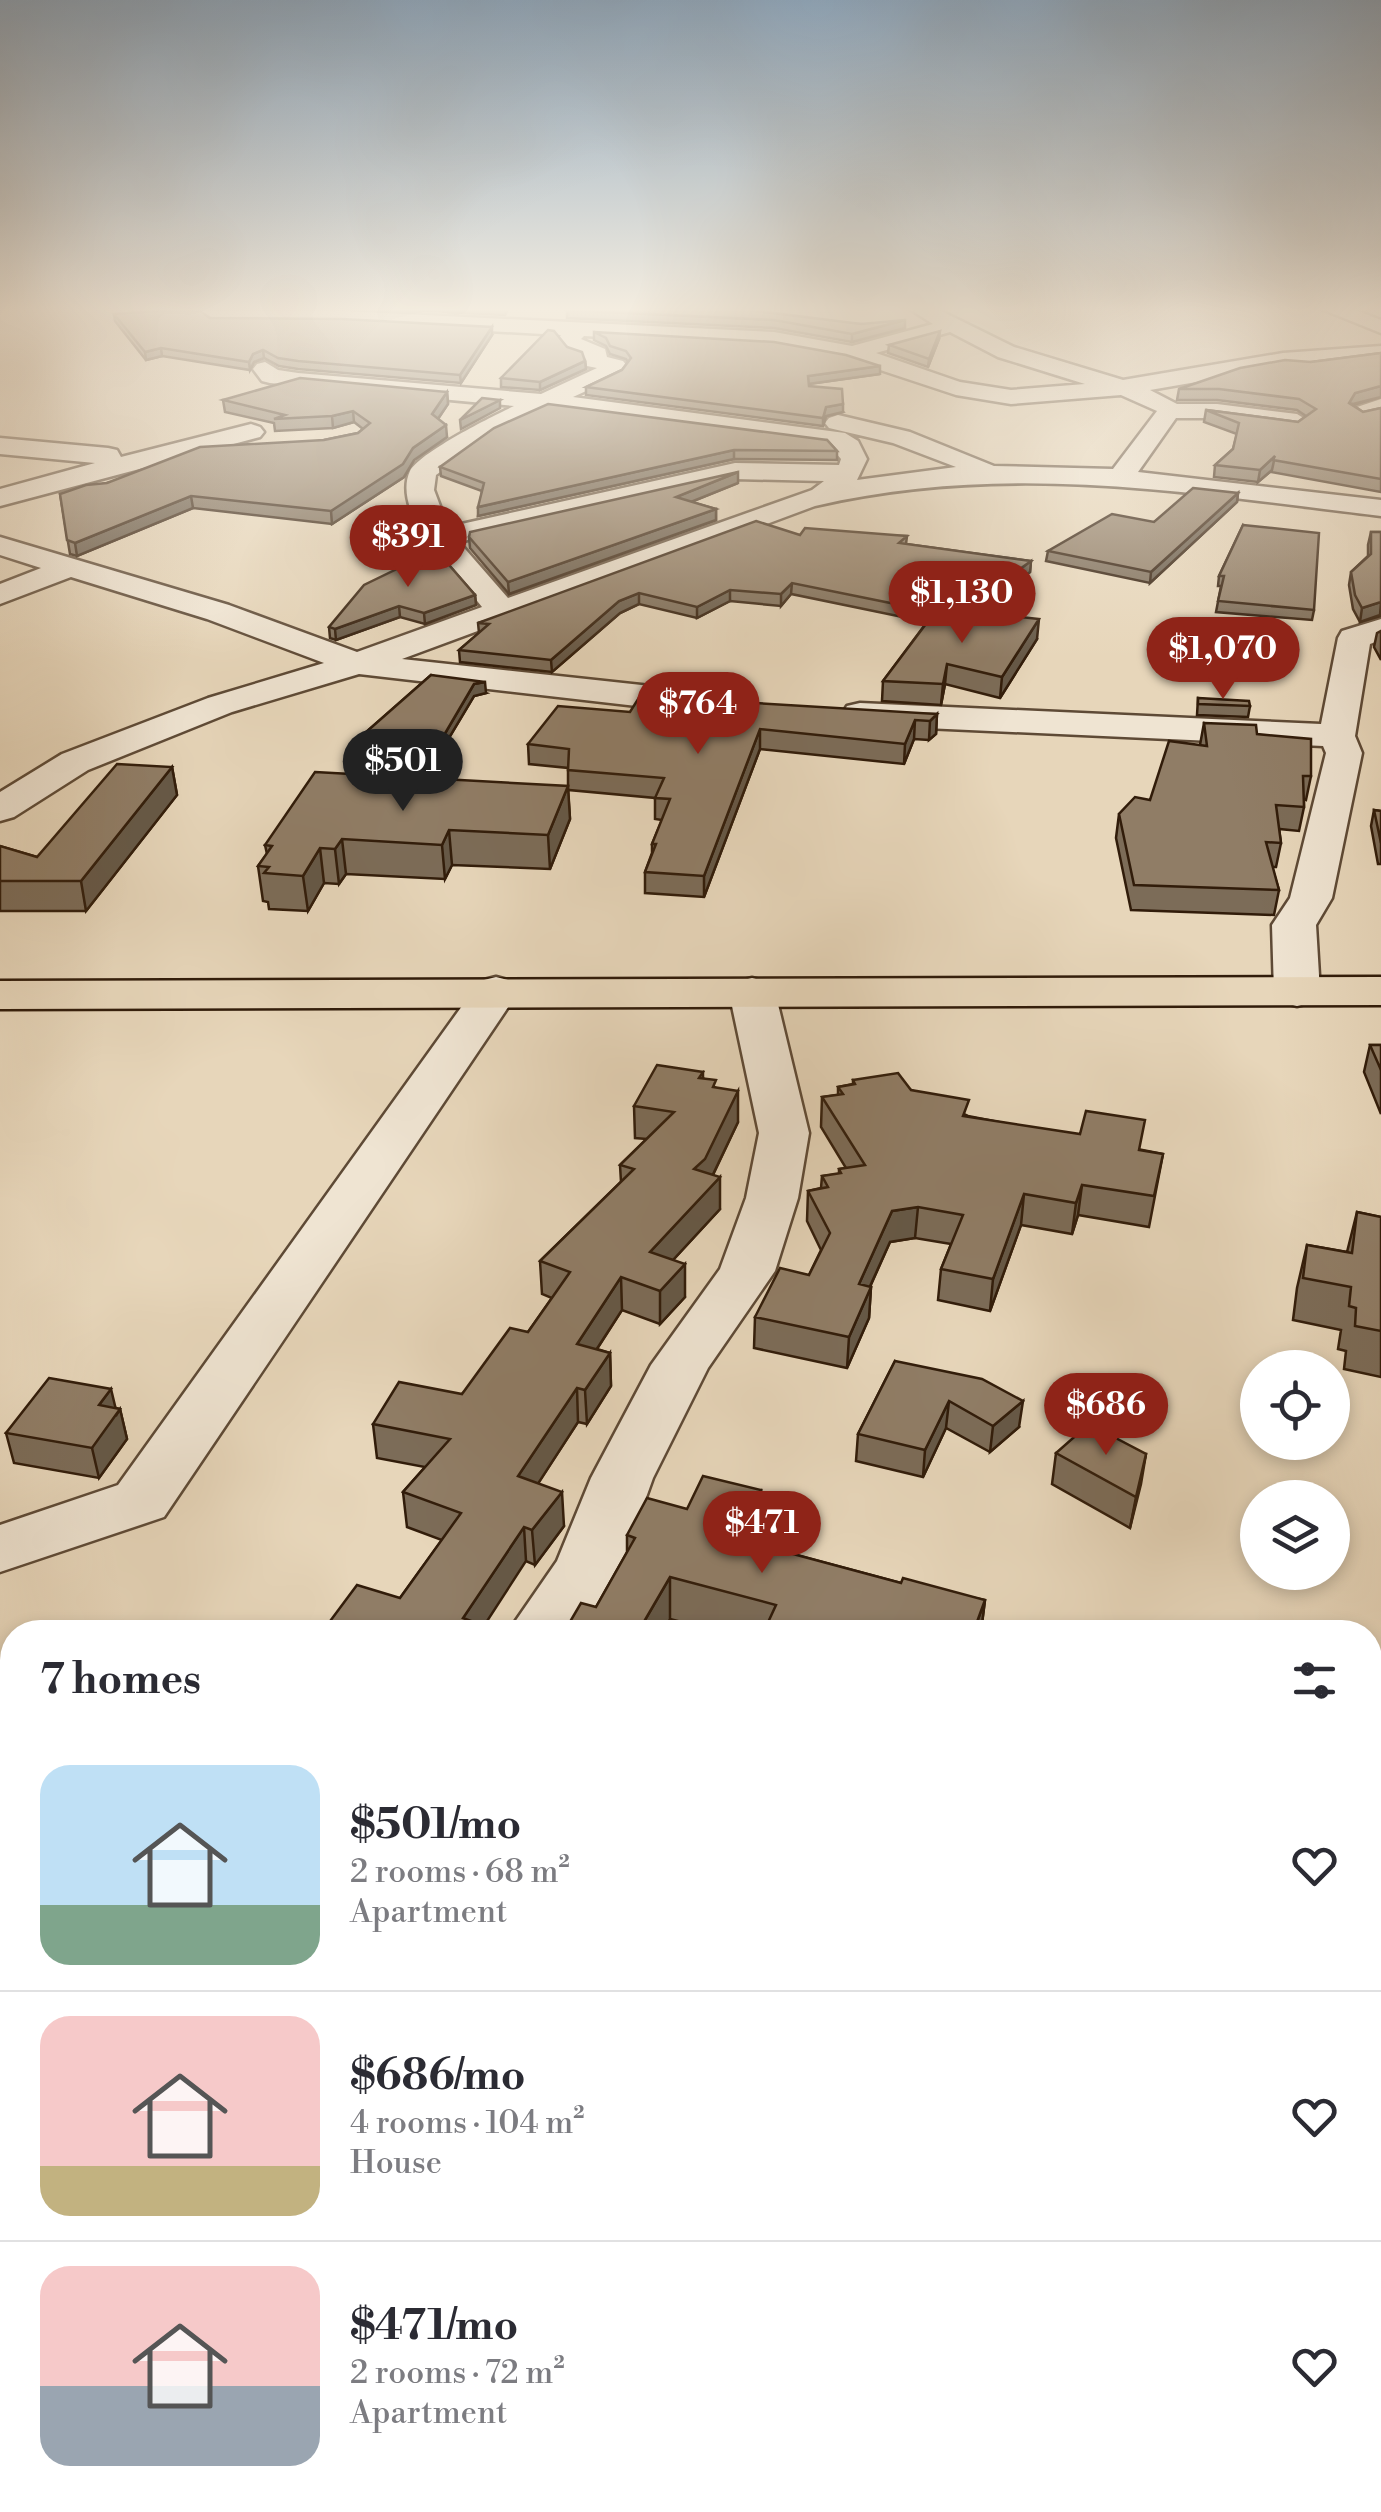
<!DOCTYPE html>
<meta charset="utf-8">
<style>
:root{--surface:#fff;--page:#f7f7f7;--text:#2b2b33;--muted:#7c7c81;--line:#e1e1e2;--accent:#8f2418}
body{margin:0;font-family:"Libre Bodoni",serif;background:var(--page);color:var(--text);height:100vh;display:flex;flex-direction:column;font-size:38px;white-space:nowrap}
*{box-sizing:border-box;margin:0}
p{font-size:32px;color:var(--muted)}
.icon{flex:none;width:55px;height:55px;fill:none;stroke:currentColor;stroke-width:2;stroke-linecap:round;stroke-linejoin:round}
.map{position:relative;flex:1;overflow:hidden}
.panel{position:absolute;left:0px;top:1620px;width:1382px;height:892px;display:flex;flex-direction:column;background:var(--surface);border-radius:40px 40px 0 0;box-shadow:0 5px 15px #0003}
.panel>*{flex:none}
.buttons{position:absolute;left:1240px;top:1350px;display:grid;gap:20px}
.buttons a{display:grid;place-items:center;width:110px;height:110px;border-radius:50%;background:var(--surface);box-shadow:0 5px 15px #0003;font-size:50px}
.price{position:absolute;translate:-50% -85px;padding:0 22px;border-radius:35px;background:var(--accent);color:#fff;font-size:32px;line-height:65px;filter:drop-shadow(0 2px 5px #0008)}
.price::after{content:'';position:absolute;left:50%;top:60px;width:30px;height:22px;margin-left:-15px;background:inherit;clip-path:polygon(0 0,100% 0,50% 100%)}
.price.current{background:#222;color:#fff}
ul{padding:0;list-style:none}
li{display:flex;align-items:center;gap:30px;height:250px;padding:0 40px}
li+li{border-top:2px solid var(--line)}
li span{display:grid;place-items:center;flex:none;width:280px;height:200px;border-radius:30px;color:#555}
li>.icon{margin-inline-start:auto}
span .icon{width:120px;height:120px;fill:#fffc;stroke-width:1}
li b{font-size:42px}
h2{display:flex;justify-content:space-between;align-items:center;height:120px;padding:0 40px;font-size:42px}
.map>svg:first-child{display:block}
.lines{fill:none;stroke-linecap:round;stroke-linejoin:round}
.minor-casing{stroke:#5e4a36;stroke-width:5}
.highway-casing{stroke:#311c0a;stroke-width:5}
.minor{fill:#efe4d2;fill-rule:evenodd}
.highway{fill:#e7d6ba;fill-rule:evenodd}
.wall{fill:#7c6c58;stroke:#311c0a;stroke-width:2.5}
.shaded-wall{fill:#655847;stroke:#311c0a;stroke-width:2.5}
.building{fill:#907d66;stroke:#311c0a;stroke-width:2.5}
</style>
<div class="map">
<svg width="1381" height="2512" viewBox="0 0 1381 2512">
<rect width="100%" height="100%" fill="#e7d6ba"/>
<filter id="stains"><feTurbulence type="fractalNoise" baseFrequency=".002" numOctaves="4"/><feColorMatrix values="0 0 0 0 .2 0 0 0 0 .09 0 0 0 0 .02 0 0 0 .5 -.17"/></filter>
<radialGradient id="worn" r=".72"><stop offset=".6" stop-color="#630" stop-opacity="0"/><stop offset="1" stop-color="#630" stop-opacity=".3"/></radialGradient>
<g class="lines">
<defs>
<g id="minor">
<path d="M931,306L1014,347L1123,380L1283,353L1381,346V360L1283,367L1150,390L1177,404H1217L1297,414L1310,422L1297,430L1217,418H1176L1138,472L1381,500V516C1187,493 1009,461 815,506L402,659L715,693L727,697L733,704L727,711L715,715L359,674L232,712L88,770L14,817L0,821V792L62,754L208,698L324,663L207,619L71,577L0,604V584L41,568L0,555V537L229,605L357,652L482,607C465,585 443,565 428,543C416,525 399,494 410,471C420,452 493,416 514,406L270,383L262,381L253,369L257,364L265,362L278,370L298,373L541,394L597,368L587,366L585,357L570,353L558,339L561,335L343,323L211,322L200,316L203,311H343L774,332L852,346L933,324L908,308ZM950,332L998,357L1085,384L1011,390L960,382L876,353ZM584,336L774,346L847,359L956,395L1011,404L1121,395L1157,411L1113,469L994,466L910,432L838,415L829,418L825,423L829,428L893,443L956,467L857,480L867,459L858,441L845,433L573,397L621,375L627,366L623,361L607,357L605,349L581,339ZM548,409L829,445L841,459L839,465L735,463L448,527L434,490L436,475L493,434ZM735,479L824,481L812,490L508,598L459,542Z"/>
<path d="M1314,306H1345L1381,320V333Z"/>
<path d="M1381,399V415L1363,420L1351,413L1354,408Z"/>
<path d="M251,424L260,427L264,432L260,437L0,506V489L95,463L0,454V438L108,448L117,450L121,457Z"/>
<path d="M1381,619V640L1370,644L1355,736L1362,753L1332,898L1316,925L1320,992L1313,1002L1297,1006L1281,1002L1274,992L1272,925L1290,898L1326,753L1323,746L860,725L847,722L842,714L847,706L860,703L1321,724L1338,638L1342,631Z"/>
<path d="M496,977L512,981L519,991L164,1517L0,1572V1525L118,1485L480,981Z"/>
<path d="M752,978L768,982L775,992L809,1133L798,1198L775,1271L708,1368L653,1478L620,1570L579,1632H508L557,1561L591,1478L651,1365L720,1269L746,1198L759,1133L729,992L736,982Z"/>
<path d="M197,2500H309L304,2512H192Z"/>
<path d="M748,2500H864L869,2512H753Z"/>
</g>
<path id="highway" d="M1381,977V1005L0,1009V981Z"/>
</defs>
<!-- minor casing -->
<use href="#minor" class="minor-casing"/>
<!-- highway casing -->
<use href="#highway" class="highway-casing"/>
<!-- minor -->
<use href="#minor" class="minor"/>
<!-- highway -->
<use href="#highway" class="highway"/>
</g>
<!-- wall -->
<g class="wall">
<path d="M219,306H510L505,315L343,307Z"/>
<path d="M567,310L861,324L905,328L852,342L774,328L567,318Z"/>
<path d="M114,314L210,318L492,335L461,383L298,369L279,366L264,358L254,362L250,370L162,356L146,360L115,321Z"/>
<path d="M594,332L880,374L809,384V386L843,412L826,416L823,426L586,395V387L622,370L628,362L626,359L610,354L606,346L594,340Z"/>
<path d="M939,339L928,367L888,353L889,345Z"/>
<path d="M567,347L585,361L586,369L540,390L501,387V378Z"/>
<path d="M1381,353V397L1353,405L1363,412L1381,408V492L1271,472L1272,470L1258,482L1214,477L1215,465L1233,449L1237,434L1204,422L1206,410L1298,422L1306,416L1297,410L1217,400H1177L1179,389L1311,362Z"/>
<path d="M447,392L448,404L438,419L447,437L414,460L404,477L332,524L193,508L77,556L70,554L60,494L107,483L324,440L358,433L363,429L354,422L333,428L275,431L274,423L225,412L223,400Z"/>
<path d="M827,440L837,451V460L734,459L478,516L482,491L441,476L440,467Z"/>
<path d="M738,483L691,502L716,509V520L509,594L470,548L469,537Z"/>
<path d="M1238,493L1237,502L1150,583L1046,561L1048,551L1154,522Z"/>
<path d="M1243,525L1314,610L1312,620L1216,612L1221,586H1218L1219,576Z"/>
<path d="M1371,532H1381V616L1360,622L1353,609L1349,585L1351,572L1368,556V545Z"/>
<path d="M800,535L907,536L906,544L1031,561L1030,572L975,612L1037,639L1000,698L945,684L941,705L882,701L883,681L927,622L791,594L781,606L730,601L697,618L639,604L620,613L552,672L460,662L459,650L479,633L478,623Z"/>
<path d="M436,550L475,595L476,605L425,624L400,617L336,640L330,638L329,627Z"/>
<path d="M1381,631V660L1374,647L1377,633Z"/>
<path d="M431,675L486,693L474,696L440,753L366,745L365,733Z"/>
<path d="M1198,698L1250,706L1248,717L1197,715Z"/>
<path d="M630,712L937,714L936,734L929,740L914,739L904,764L760,749L704,897L645,893V872L652,853V844L662,820L655,819V798L568,790L570,819L550,869L452,865L445,879L346,874L339,884L324,883L308,911L269,909L268,902L263,901L258,866L267,854L265,845L568,786V768L529,764L528,744Z"/>
<path d="M1204,723L1257,734L1311,776L1306,800L1304,799V807L1299,831L1279,829L1281,843L1276,867H1272L1279,890L1274,915L1131,910L1116,838L1119,814L1150,800L1200,745Z"/>
<path d="M172,767L177,795L86,911H0V846L37,857Z"/>
<path d="M1374,810L1381,811V864H1378L1371,826Z"/>
<path d="M1370,1045H1381V1114L1364,1072Z"/>
<path d="M703,1072V1078L716,1088L738,1122L713,1175L720,1209L673,1260L685,1297L660,1324L622,1310L597,1349L610,1353L611,1386L587,1424L578,1422L538,1483L564,1526L535,1565L526,1561L400,1598L442,1540L407,1527L403,1492L425,1467L377,1458L373,1424L462,1394L528,1332L552,1298L542,1294L540,1261L621,1182L620,1165L647,1139L635,1138L634,1106Z"/>
<path d="M853,1080L911,1090L968,1116L1163,1154L1149,1227L1078,1215L1072,1234L1021,1225L990,1311L938,1300L941,1269L951,1244L915,1238L890,1242L870,1287H871L869,1318L847,1368L754,1348L755,1317L809,1275L821,1250L807,1221L808,1191L821,1188L822,1176L839,1174V1169L846,1168L821,1127L822,1097L838,1095V1087L853,1084Z"/>
<path d="M1357,1212L1381,1217V1377L1344,1369L1346,1351L1338,1349L1341,1330L1293,1320L1297,1288L1307,1245L1347,1252Z"/>
<path d="M895,1361L1019,1427L990,1452L946,1428L923,1477L856,1461L858,1434Z"/>
<path d="M116,1408L120,1409L127,1439L99,1478L14,1463L6,1433Z"/>
<path d="M1056,1453L1146,1454L1130,1528L1052,1484Z"/>
<path d="M761,1490L760,1545L901,1583L985,1600L982,1623L1016,1632H720L670,1619L596,1607L627,1552V1535L687,1509Z"/>
<path d="M0,1819L5,1951L0,1950Z"/>
</g>
<!-- shaded-wall -->
<g class="shaded-wall">
<path d="M905,320V328L852,342V334Z"/>
<path d="M492,327V335L461,383L460,375Z"/>
<path d="M940,331L939,339L928,367L929,359Z"/>
<path d="M161,348L162,356L146,360L145,352Z"/>
<path d="M263,350L264,358L254,362L250,370L249,362L253,354Z"/>
<path d="M585,361L586,369L540,390V382Z"/>
<path d="M880,366V374L808,384V376Z"/>
<path d="M1381,386V397L1353,404L1349,403L1355,393Z"/>
<path d="M447,392L448,404L433,426L432,414Z"/>
<path d="M500,400V408L461,429L460,420Z"/>
<path d="M843,404V412L826,416L823,426V418L826,407Z"/>
<path d="M353,411L354,422L333,428L332,416Z"/>
<path d="M446,425L447,437L414,460L404,477L332,524L331,511L413,448Z"/>
<path d="M734,450V459L478,516V507Z"/>
<path d="M1275,456L1272,470L1258,482L1260,470Z"/>
<path d="M738,472V483L676,508V497Z"/>
<path d="M1238,493L1237,502L1150,583L1151,572Z"/>
<path d="M191,496L193,508L77,556L75,543Z"/>
<path d="M716,509V520L509,594L508,582Z"/>
<path d="M1031,561L1030,572L954,628L955,616Z"/>
<path d="M792,583L791,594L781,606V594Z"/>
<path d="M730,590V601L697,618V607Z"/>
<path d="M639,593V604L620,613L552,672L551,660L619,601Z"/>
<path d="M475,595L476,605L425,624L424,613Z"/>
<path d="M1381,602L1380,615L1360,622L1362,608Z"/>
<path d="M399,606L400,617L336,640L335,629Z"/>
<path d="M1039,619L1037,639L1000,698L1002,677Z"/>
<path d="M947,664L945,684L941,705L943,684Z"/>
<path d="M485,682L486,693L474,696L440,753V742L474,684Z"/>
<path d="M937,714L936,734L929,740L930,721Z"/>
<path d="M915,720L914,739L904,764L905,744Z"/>
<path d="M760,729V749L704,897V876Z"/>
<path d="M172,767L177,795L86,911L81,881Z"/>
<path d="M568,786L570,819L550,869L548,835Z"/>
<path d="M449,830L452,865L445,879L442,845Z"/>
<path d="M342,839L346,874L339,884L335,849Z"/>
<path d="M320,848L324,883L308,911L303,876Z"/>
<path d="M738,1091V1122L705,1191L694,1169Z"/>
<path d="M720,1177V1209L650,1285V1252Z"/>
<path d="M1082,1185L1078,1215L1072,1234L1076,1203Z"/>
<path d="M1024,1194L1021,1225L990,1311L993,1279Z"/>
<path d="M918,1207L915,1238L890,1242L857,1315L859,1284L892,1211Z"/>
<path d="M685,1264V1297L660,1324V1291Z"/>
<path d="M621,1277L622,1310L578,1378L577,1344Z"/>
<path d="M871,1287L869,1318L847,1368L849,1337Z"/>
<path d="M610,1353L611,1386L587,1424L585,1390Z"/>
<path d="M577,1388L578,1422L521,1510L518,1476Z"/>
<path d="M111,1389L117,1414L120,1409L127,1439L99,1478L92,1448L99,1405Z"/>
<path d="M949,1401L946,1428L923,1477L925,1450Z"/>
<path d="M1023,1401L1019,1427L990,1452L993,1426Z"/>
<path d="M1146,1454L1141,1484L1130,1528L1136,1497Z"/>
<path d="M761,1490L759,1569L745,1524Z"/>
<path d="M562,1492L564,1526L535,1565L532,1530Z"/>
<path d="M524,1527L526,1561L480,1632H464L463,1618Z"/>
<path d="M670,1577V1619L663,1632H638Z"/>
<path d="M985,1600L981,1632L977,1622Z"/>
<path d="M12,1873V1941L5,1951L0,1935V1891Z"/>
<path d="M11,2071L12,2074V2115L0,2133V2086Z"/>
</g>
<!-- building -->
<g class="building">
<path d="M570,306H717L861,324L905,320L852,334L774,320L567,310Z"/>
<path d="M196,308L210,318L342,319L492,327L460,375L298,361L278,358L263,350L253,354L249,362L161,348L145,352L114,314Z"/>
<path d="M548,330L554,331L567,347L582,352L585,361L540,382L501,378Z"/>
<path d="M940,331L929,359L889,345Z"/>
<path d="M594,332L774,342L846,355L880,366L808,376L809,386L842,389L843,404L826,407L823,418L586,387L622,370L631,358L626,351L610,346L606,338Z"/>
<path d="M1381,353V386L1355,393L1349,403L1363,412L1381,408V479L1273,460L1275,456L1260,470L1215,465L1233,449L1239,423L1206,410L1298,422L1316,409L1299,399L1219,389H1179L1240,368L1285,360L1311,362Z"/>
<path d="M300,378L447,392L432,414L446,425L413,448L403,464L331,511L191,496L75,543L67,540L60,494L86,485L107,483L200,447L324,440L358,433L370,423L353,411L332,416L274,419L285,415L223,400Z"/>
<path d="M482,398L500,400L460,420Z"/>
<path d="M548,404L827,440L837,451L734,450L478,507L484,483L440,467L494,428Z"/>
<path d="M738,472L676,497L716,509L508,582L469,537L470,532Z"/>
<path d="M1193,488L1238,493L1151,572L1048,551L1112,514L1154,522Z"/>
<path d="M756,521L800,535L805,528L907,536L899,543L1031,561L962,611L938,608L935,612L792,583L781,594L730,590L697,607L639,593L619,601L551,660L459,650L489,624L478,623Z"/>
<path d="M1243,525L1319,533L1314,610L1218,601L1224,576H1219Z"/>
<path d="M1371,532H1381V602L1362,608L1355,595L1351,572L1371,554Z"/>
<path d="M436,550L475,595L424,613L399,606L335,629L329,627L364,585Z"/>
<path d="M938,608L1039,619L1002,677L947,664L943,684L883,681Z"/>
<path d="M431,675L485,682L474,684L440,742L365,733Z"/>
<path d="M640,696L937,714L930,721L915,720L905,744L760,729L704,876L645,872L656,844H652L670,799L655,798L664,778L568,770L569,749L528,744L558,706L630,712Z"/>
<path d="M1198,698L1249,701L1250,706L1198,704Z"/>
<path d="M1204,723L1256,725L1257,734L1311,739V776H1303L1304,807L1276,805L1281,843L1266,842L1279,890L1134,885L1119,814L1135,797L1150,800L1169,741L1207,746Z"/>
<path d="M117,764L172,767L81,881H0V846L37,857Z"/>
<path d="M315,772L568,786L548,835L449,830L442,845L342,839L335,849L320,848L303,876L264,873L269,867L258,866L272,846L265,845Z"/>
<path d="M1374,810L1381,811V843Z"/>
<path d="M1370,1045H1381V1070Z"/>
<path d="M657,1065L703,1072L699,1078L716,1080L713,1087L738,1091L705,1159L694,1169L720,1177L650,1252L685,1264L660,1291L621,1277L577,1344L610,1353L585,1390L577,1388L518,1476L562,1492L532,1530L524,1527L463,1618L474,1622L467,1632H322L357,1585L400,1598L461,1513L403,1492L450,1439L373,1424L399,1382L462,1394L510,1328L528,1332L570,1272L540,1261L634,1169L620,1165L674,1112L634,1106Z"/>
<path d="M898,1073L911,1090L969,1100L963,1116L1080,1134L1086,1111L1145,1120L1139,1150L1163,1154L1154,1196L1082,1185L1076,1203L1024,1194L993,1279L941,1269L963,1215L918,1207L892,1211L859,1284L871,1287L849,1337L755,1317L780,1268L809,1275L830,1233L808,1191L828,1187L822,1176L841,1173L839,1169L865,1165L822,1097L843,1094L838,1087L855,1084L853,1080Z"/>
<path d="M1357,1212L1381,1217V1331L1355,1326L1356,1308L1349,1306L1351,1287L1303,1278L1307,1245L1352,1253Z"/>
<path d="M895,1361L982,1379L1023,1401L993,1426L949,1401L925,1450L858,1434Z"/>
<path d="M49,1378L111,1389L99,1405L120,1409L92,1448L6,1433Z"/>
<path d="M1089,1424L1146,1454L1136,1497L1056,1453Z"/>
<path d="M703,1476L761,1490L745,1524L760,1527L752,1543L901,1583L903,1578L985,1600L977,1622L1016,1632H769L764,1631L776,1605L670,1577L638,1632H564L581,1603L596,1607L635,1538L627,1535L647,1498L687,1509Z"/>
<path d="M0,1819L12,1823V1873L0,1891Z"/>
<path d="M0,2066L11,2071L0,2086Z"/>
</g>
<!-- sky -->
<linearGradient id="sky" x2="0" y2="1"><stop stop-color="#8fa8be"/><stop offset="0.47" stop-color="#f4ede0"/><stop offset="1" stop-color="#f4ede0" stop-opacity="0"/></linearGradient>
<rect width="1381" height="658" fill="url(#sky)"/>
<rect width="100%" height="100%" filter="url(#stains)"/>
<rect width="100%" height="100%" fill="url(#worn)"/>
</svg>
<div class="buttons">
<a><svg class="icon" aria-label="locate" viewBox="0 0 24 24"><circle cx="12" cy="12" r="6"/><path d="M12 2v4M12 18v4M2 12h4M18 12h4"/></svg></a>
<a><svg class="icon" aria-label="layers" viewBox="0 0 24 24"><path d="M12 4l9 5-9 5-9-5zM3 14l9 5 9-5"/></svg></a>
</div>
<b class="price" style="left:408px;top:590px">$391</b>
<b class="price" style="left:962px;top:646px">$1,130</b>
<b class="price" style="left:1223px;top:702px">$1,070</b>
<b class="price" style="left:698px;top:757px">$764</b>
<b class="price current" style="left:403px;top:814px">$501</b>
<b class="price" style="left:1106px;top:1458px">$686</b>
<b class="price" style="left:762px;top:1576px">$471</b>
<section class="panel">
<h2>7 homes<svg class="icon" aria-label="filters" viewBox="0 0 24 24"><path d="M4 7h16M4 17h16"/><circle cx="9" cy="7" r="2"/><circle cx="15" cy="17" r="2"/></svg></h2>
<ul>
<li><span style="background:linear-gradient(#bfe0f5 70%,#7fa58c 0)"><svg class="icon" aria-label="home" viewBox="0 0 24 24"><path d="M3 11l9-7 9 7M6 9v11h12V9"/></svg></span><div><b>$501/mo</b><p>2 rooms · 68 m²</p><p>Apartment</p></div><svg class="icon" aria-label="heart" viewBox="0 0 24 24"><path d="M12 20l-8-8c-3-5 5-10 8-4 3-6 11-1 8 4z"/></svg></li>
<li><span style="background:linear-gradient(#f6c9c9 75%,#c2b280 0)"><svg class="icon" aria-label="home" viewBox="0 0 24 24"><path d="M3 11l9-7 9 7M6 9v11h12V9"/></svg></span><div><b>$686/mo</b><p>4 rooms · 104 m²</p><p>House</p></div><svg class="icon" aria-label="heart" viewBox="0 0 24 24"><path d="M12 20l-8-8c-3-5 5-10 8-4 3-6 11-1 8 4z"/></svg></li>
<li><span style="background:linear-gradient(#f6c9c9 60%,#9aa5b1 0)"><svg class="icon" aria-label="home" viewBox="0 0 24 24"><path d="M3 11l9-7 9 7M6 9v11h12V9"/></svg></span><div><b>$471/mo</b><p>2 rooms · 72 m²</p><p>Apartment</p></div><svg class="icon" aria-label="heart" viewBox="0 0 24 24"><path d="M12 20l-8-8c-3-5 5-10 8-4 3-6 11-1 8 4z"/></svg></li>
</ul>
</section>
</div>
